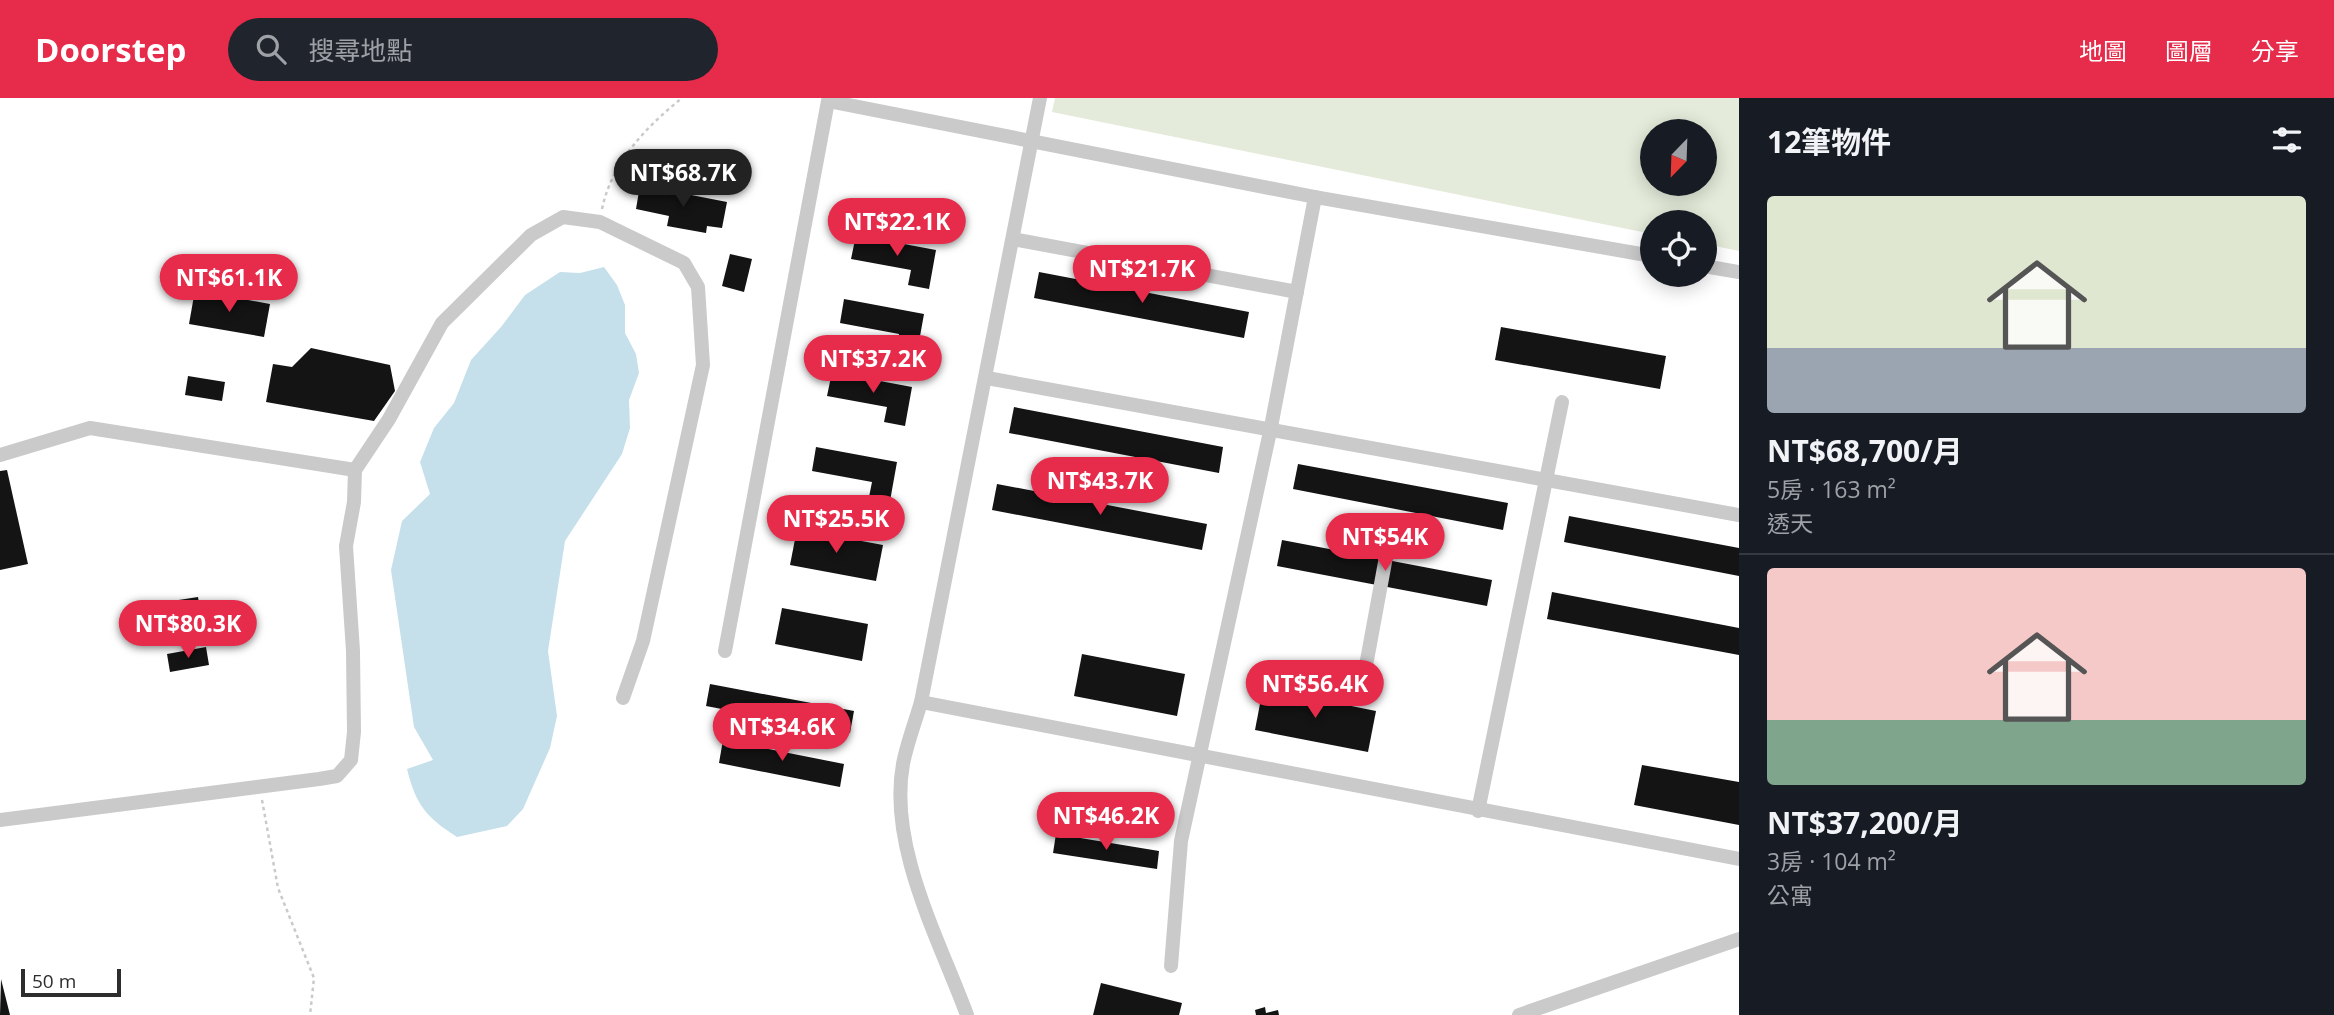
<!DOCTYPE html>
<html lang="zh-TW">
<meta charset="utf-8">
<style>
:root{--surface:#171b24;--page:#20242c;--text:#f1f3f6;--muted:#9ea1a6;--line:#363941;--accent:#e72b4b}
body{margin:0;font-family:"Open Sans","Noto Sans TC",sans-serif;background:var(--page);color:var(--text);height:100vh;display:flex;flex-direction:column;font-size:26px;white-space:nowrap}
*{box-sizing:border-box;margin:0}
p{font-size:23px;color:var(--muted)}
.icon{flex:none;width:38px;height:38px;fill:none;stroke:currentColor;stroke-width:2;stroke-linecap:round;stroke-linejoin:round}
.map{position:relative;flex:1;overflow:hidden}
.details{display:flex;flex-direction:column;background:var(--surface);width:595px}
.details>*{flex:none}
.needle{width:46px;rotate:203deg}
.controls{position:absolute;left:1640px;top:21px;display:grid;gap:14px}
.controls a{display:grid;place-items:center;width:77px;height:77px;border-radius:50%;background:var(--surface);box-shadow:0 4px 18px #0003;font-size:35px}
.scale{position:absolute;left:21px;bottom:18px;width:100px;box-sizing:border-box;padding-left:7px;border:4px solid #2d2d2d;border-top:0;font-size:19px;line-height:24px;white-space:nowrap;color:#2d2d2d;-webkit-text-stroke:5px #fff;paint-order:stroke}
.price{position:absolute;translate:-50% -60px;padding:0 16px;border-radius:24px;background:var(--accent);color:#fff;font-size:23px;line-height:46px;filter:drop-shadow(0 2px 4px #0008)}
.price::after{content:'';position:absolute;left:50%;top:42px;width:21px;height:16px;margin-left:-10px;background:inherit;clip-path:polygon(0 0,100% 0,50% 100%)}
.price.on{background:#222;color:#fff}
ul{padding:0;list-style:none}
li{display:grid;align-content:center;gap:14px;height:371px;padding:0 28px}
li+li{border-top:2px solid var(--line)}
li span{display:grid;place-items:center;height:217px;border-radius:7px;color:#555}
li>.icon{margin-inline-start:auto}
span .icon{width:126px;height:126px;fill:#fffc;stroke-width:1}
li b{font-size:30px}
h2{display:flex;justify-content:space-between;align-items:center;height:84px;padding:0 28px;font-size:30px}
header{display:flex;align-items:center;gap:42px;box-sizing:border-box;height:98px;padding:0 35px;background:var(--accent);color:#fff}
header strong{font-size:33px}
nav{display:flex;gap:38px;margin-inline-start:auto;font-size:24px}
.search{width:490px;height:63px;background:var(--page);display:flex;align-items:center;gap:18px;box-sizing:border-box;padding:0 24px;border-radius:38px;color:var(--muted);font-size:26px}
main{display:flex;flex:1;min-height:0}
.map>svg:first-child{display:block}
.green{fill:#e4ebda;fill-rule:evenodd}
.water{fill:#c5e0eb}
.building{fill:#141414}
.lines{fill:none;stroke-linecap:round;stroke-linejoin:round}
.path{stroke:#cacaca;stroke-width:2.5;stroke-dasharray:3.5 3.5;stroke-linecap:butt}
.minor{stroke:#cacaca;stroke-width:14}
</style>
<header>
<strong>Doorstep</strong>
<div class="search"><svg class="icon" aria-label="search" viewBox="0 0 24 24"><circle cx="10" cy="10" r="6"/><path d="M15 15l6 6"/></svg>搜尋地點</div>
<nav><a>地圖</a><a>圖層</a><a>分享</a></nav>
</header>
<main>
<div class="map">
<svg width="1739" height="917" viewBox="0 0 1739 917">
<rect width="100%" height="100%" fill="#fff"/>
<!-- green -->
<path class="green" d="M1055,0H1739V153L1705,146L1704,124H1652V136L1052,14ZM1652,33H1704V86H1652Z"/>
<!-- water -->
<path class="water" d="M604,169L617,187L625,207V235L636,256L639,275L629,302L630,330L622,356L565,443L548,553L557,618L550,650L523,711L507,728L457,739C426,719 416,707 407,671L433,662L414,629L391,472L402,423L430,396L420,364L434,330L454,305L471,262L501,229L525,197L560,174L580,175Z"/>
<!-- building -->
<g class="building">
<path d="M640,87L727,104L722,130L707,128L706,135L667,128L669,118L636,111Z"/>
<path d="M856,137L936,152L929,191L908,187L911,172L851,161Z"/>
<path d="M730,156L752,161L744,194L722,188Z"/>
<path d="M1039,174L1249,214L1244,240L1034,200Z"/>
<path d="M195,192L270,206L264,239L189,226Z"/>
<path d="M844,201L924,216L917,255L897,251L899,236L840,225Z"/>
<path d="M1501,229L1666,258L1660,291L1495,262Z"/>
<path d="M311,250L390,267L395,293L374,323L266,304L273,266L292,269Z"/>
<path d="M832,274L912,289L905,328L884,324L887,309L827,298Z"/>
<path d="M188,278L225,284L222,303L185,297Z"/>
<path d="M1014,309L1223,349L1219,375L1009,335Z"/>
<path d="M816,349L897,364L890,403L869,399L872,384L812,373Z"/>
<path d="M1298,366L1508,405L1503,432L1293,391Z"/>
<path d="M7,372L28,466L0,472V373Z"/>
<path d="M997,386L1207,426L1202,452L992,412Z"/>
<path d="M1569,418L1739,450V478L1564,444Z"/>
<path d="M797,431L883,447L876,483L790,467Z"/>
<path d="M1282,442L1492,482L1487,508L1277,468Z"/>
<path d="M1552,494L1739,530V557L1547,521Z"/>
<path d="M198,499L201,517L162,523L159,505Z"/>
<path d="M782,510L868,526L862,563L775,546Z"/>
<path d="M206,549L209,567L170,574L167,556Z"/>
<path d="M1082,556L1185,576L1177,618L1074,598Z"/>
<path d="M710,586L854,613L850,635L706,608Z"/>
<path d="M1263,590L1376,613L1368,654L1255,632Z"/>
<path d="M723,642L844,666L840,689L719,665Z"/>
<path d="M1642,667L1739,684V727L1634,707Z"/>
<path d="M1056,736L1159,753L1157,771L1053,755Z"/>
<path d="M1,881L10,917H0Z"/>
<path d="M1101,885L1182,905L1179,917H1093Z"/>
<path d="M1265,909L1266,915L1278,912L1279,917H1256L1255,912Z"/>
</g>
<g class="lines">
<!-- path -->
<g class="path">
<path d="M602,111C612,64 646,29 682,0"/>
<path d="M262,702L278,790L314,880L310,917"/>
</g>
<!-- minor -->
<g class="minor">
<path d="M1013,141L1297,194"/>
<path d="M1704,168L1739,174"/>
<path d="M987,280L1739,417"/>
<path d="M0,357L90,330L355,372"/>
<path d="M725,553L828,3L1315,99L1652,158"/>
<path d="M1363,584L1390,437"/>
<path d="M921,604L1739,761"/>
<path d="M1478,713L1562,304"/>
<path d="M0,722L319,681L337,678L351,662L354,634L353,553L346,448L354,404L355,372L389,321L442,225L531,137L563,119L600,124L684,165L698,189L703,267L643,543L623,600"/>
<path d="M1171,868L1181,743L1271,329L1315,99"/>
<path d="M967,917C939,841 888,748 903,666C907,645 915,625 921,604L1040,0"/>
<path d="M1519,917L1739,841"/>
</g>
</g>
</svg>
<div class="controls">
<a><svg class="needle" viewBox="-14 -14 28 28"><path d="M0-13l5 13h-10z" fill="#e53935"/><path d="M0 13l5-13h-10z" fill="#9ea1a6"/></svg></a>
<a><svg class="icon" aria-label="locate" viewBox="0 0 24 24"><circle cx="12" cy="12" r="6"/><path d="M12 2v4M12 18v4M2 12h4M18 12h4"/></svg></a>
</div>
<div class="scale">50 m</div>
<b class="price on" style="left:683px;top:111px">NT$68.7K</b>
<b class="price" style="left:897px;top:160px">NT$22.1K</b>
<b class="price" style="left:1142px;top:207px">NT$21.7K</b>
<b class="price" style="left:229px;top:216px">NT$61.1K</b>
<b class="price" style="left:873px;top:297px">NT$37.2K</b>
<b class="price" style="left:1100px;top:419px">NT$43.7K</b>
<b class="price" style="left:836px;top:457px">NT$25.5K</b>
<b class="price" style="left:1385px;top:475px">NT$54K</b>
<b class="price" style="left:188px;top:562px">NT$80.3K</b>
<b class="price" style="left:1315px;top:622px">NT$56.4K</b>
<b class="price" style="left:782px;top:665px">NT$34.6K</b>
<b class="price" style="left:1106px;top:754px">NT$46.2K</b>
</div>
<section class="details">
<h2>12筆物件<svg class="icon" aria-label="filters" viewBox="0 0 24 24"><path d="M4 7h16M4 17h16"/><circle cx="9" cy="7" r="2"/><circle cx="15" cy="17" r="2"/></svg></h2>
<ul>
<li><span style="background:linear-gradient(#dfe7d0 70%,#9aa5b1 0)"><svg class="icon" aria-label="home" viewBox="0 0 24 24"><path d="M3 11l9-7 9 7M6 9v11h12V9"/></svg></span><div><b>NT$68,700/月</b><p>5房 · 163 m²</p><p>透天</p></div></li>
<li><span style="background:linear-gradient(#f6c9c9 70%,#7fa58c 0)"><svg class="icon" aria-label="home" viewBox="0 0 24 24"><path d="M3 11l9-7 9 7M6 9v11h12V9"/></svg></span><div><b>NT$37,200/月</b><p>3房 · 104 m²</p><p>公寓</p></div></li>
</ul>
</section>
</main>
